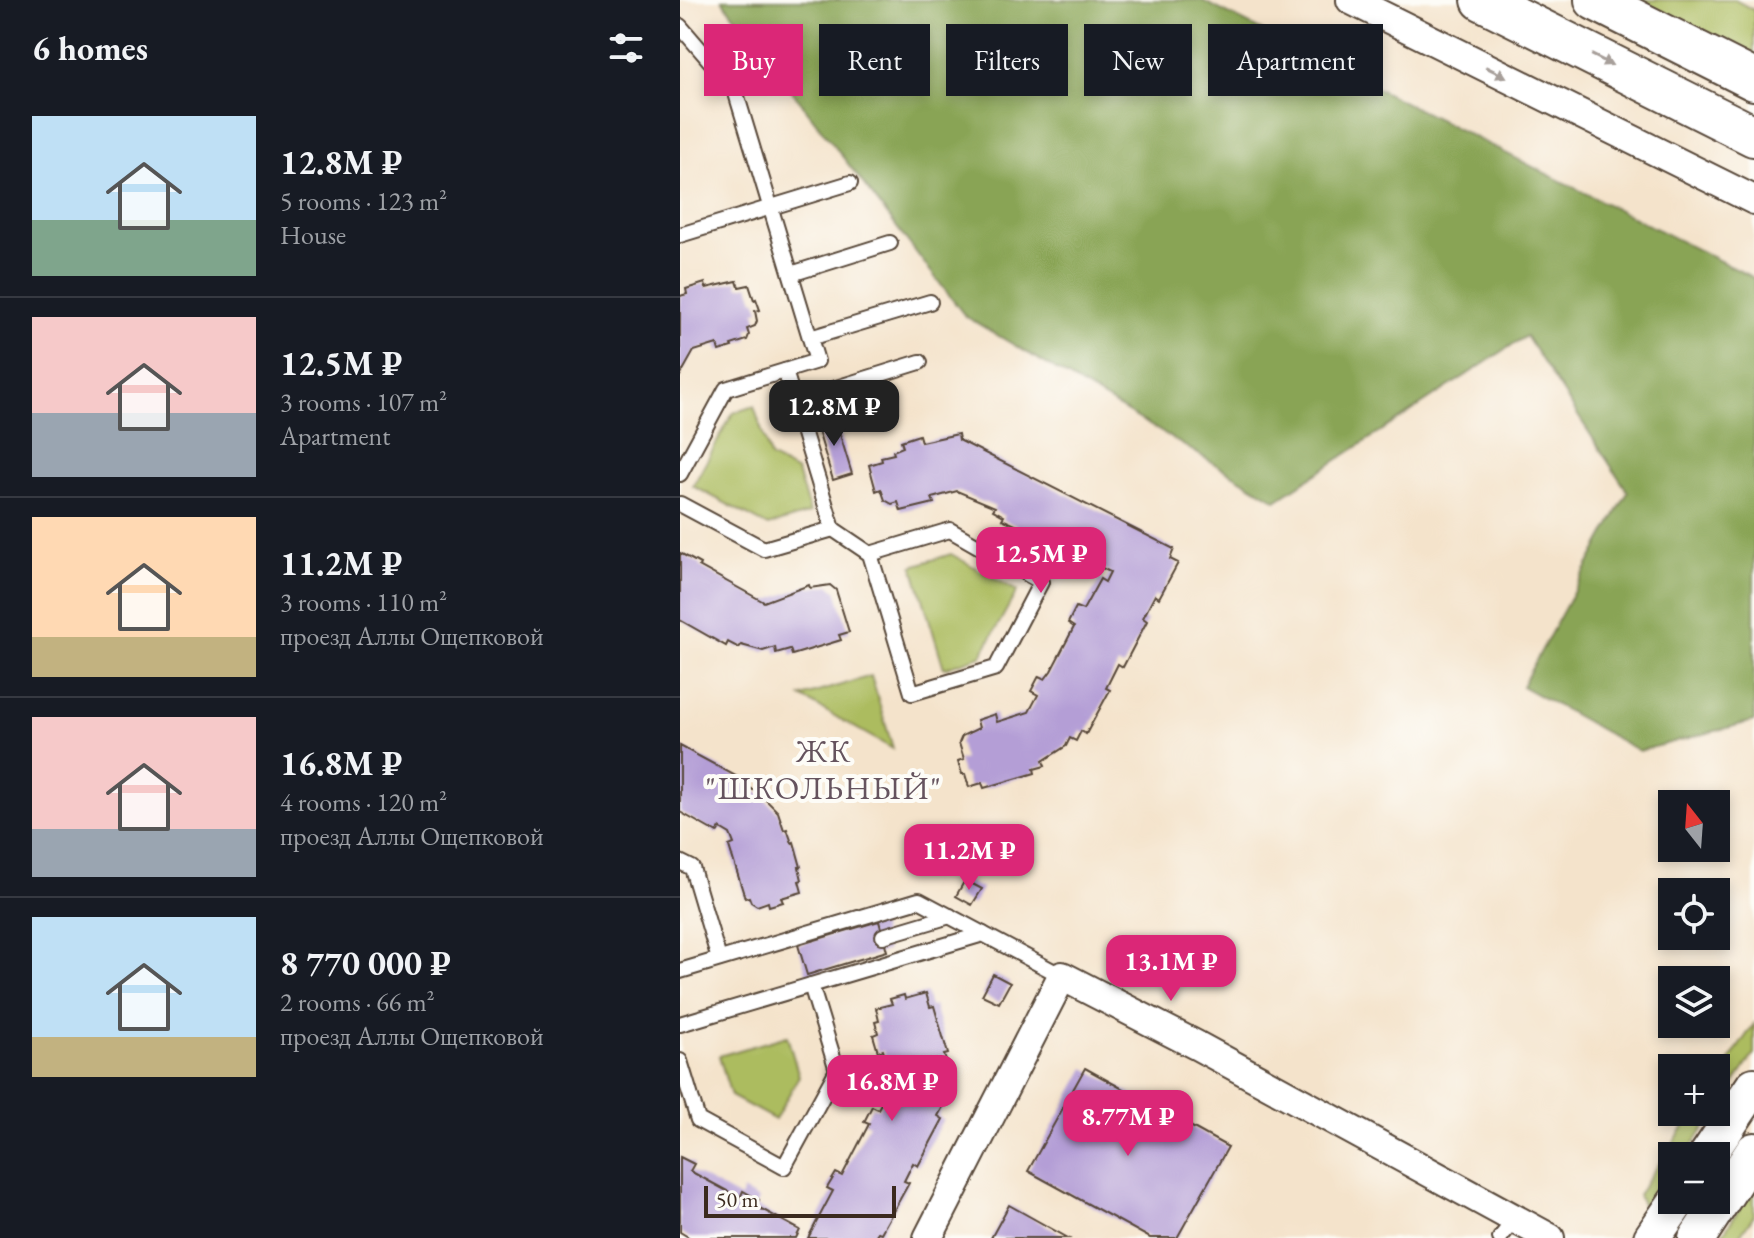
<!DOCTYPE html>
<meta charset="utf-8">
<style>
:root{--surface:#171b24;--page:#20242c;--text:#f1f3f6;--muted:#9ea1a6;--line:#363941;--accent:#db2777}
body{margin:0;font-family:"EB Garamond",serif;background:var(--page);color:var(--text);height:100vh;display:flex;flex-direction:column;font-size:30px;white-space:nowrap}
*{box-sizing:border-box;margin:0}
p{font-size:26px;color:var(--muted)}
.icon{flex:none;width:44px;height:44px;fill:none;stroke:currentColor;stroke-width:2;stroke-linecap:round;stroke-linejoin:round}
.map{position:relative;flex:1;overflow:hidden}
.details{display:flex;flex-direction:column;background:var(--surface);width:680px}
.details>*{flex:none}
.guide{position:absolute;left:24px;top:24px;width:760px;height:72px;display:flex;gap:16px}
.needle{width:52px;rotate:343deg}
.tools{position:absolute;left:978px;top:790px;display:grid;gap:16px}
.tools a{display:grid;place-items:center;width:72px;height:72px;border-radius:0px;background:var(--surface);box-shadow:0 4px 12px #0003;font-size:40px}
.scale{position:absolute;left:24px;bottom:20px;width:192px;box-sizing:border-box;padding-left:8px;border:4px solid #3b2a1e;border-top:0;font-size:22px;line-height:28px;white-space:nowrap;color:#3b2a1e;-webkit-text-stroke:6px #fdfcf7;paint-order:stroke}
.price{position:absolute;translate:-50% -68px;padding:0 18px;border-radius:16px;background:var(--accent);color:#fff;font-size:26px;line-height:52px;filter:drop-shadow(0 2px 4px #0008)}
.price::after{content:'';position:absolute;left:50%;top:48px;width:24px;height:18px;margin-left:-12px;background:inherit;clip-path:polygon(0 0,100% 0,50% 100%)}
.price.selected{background:#222;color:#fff}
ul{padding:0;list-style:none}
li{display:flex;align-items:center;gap:24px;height:200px;padding:0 32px}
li+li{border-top:2px solid var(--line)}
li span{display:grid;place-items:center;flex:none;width:224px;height:160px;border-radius:0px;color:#555}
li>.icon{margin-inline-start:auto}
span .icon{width:96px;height:96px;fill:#fffc;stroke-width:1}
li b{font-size:34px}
h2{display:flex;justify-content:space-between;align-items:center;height:96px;padding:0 32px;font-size:34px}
.tag{padding:0 28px;border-radius:0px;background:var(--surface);box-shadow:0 4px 12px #0003;font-size:28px;line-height:72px}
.tag.selected{background:var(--accent);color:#fff}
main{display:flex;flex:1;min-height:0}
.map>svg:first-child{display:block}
.green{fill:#acbc5e;stroke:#74733e;stroke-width:2}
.forest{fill:#89a455;stroke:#62673a;stroke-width:2}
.building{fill:#b49ed6}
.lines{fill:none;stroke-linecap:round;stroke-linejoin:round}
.service-casing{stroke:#574638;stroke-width:18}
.minor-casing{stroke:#574638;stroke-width:32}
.tertiary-casing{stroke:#574638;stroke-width:40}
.secondary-casing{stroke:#574638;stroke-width:44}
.service{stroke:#fff;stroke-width:14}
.minor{stroke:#fff;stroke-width:28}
.tertiary{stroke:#fff;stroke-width:36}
.secondary{stroke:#fff;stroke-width:40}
.oneway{fill:#a79f9a}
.labels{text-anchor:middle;stroke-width:8;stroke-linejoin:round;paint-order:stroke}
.quarter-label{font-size:32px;letter-spacing:2px;fill:#65535e;stroke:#fdfcf7}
</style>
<main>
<section class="details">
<h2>6 homes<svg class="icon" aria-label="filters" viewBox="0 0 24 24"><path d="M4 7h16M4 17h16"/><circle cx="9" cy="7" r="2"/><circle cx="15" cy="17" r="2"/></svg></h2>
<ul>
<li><span style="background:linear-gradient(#bfe0f5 65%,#7fa58c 0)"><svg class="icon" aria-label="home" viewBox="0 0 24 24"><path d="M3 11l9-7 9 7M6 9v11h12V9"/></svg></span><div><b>12.8M ₽</b><p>5 rooms · 123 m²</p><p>House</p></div></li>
<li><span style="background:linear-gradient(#f6c9c9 60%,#9aa5b1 0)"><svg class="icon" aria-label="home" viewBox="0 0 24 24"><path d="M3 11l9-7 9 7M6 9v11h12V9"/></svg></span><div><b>12.5M ₽</b><p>3 rooms · 107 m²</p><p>Apartment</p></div></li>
<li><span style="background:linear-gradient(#ffd9b3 75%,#c2b280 0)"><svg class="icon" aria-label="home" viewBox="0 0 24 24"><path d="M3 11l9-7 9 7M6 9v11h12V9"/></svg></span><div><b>11.2M ₽</b><p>3 rooms · 110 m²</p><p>проезд Аллы Ощепковой</p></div></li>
<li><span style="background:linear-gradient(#f6c9c9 70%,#9aa5b1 0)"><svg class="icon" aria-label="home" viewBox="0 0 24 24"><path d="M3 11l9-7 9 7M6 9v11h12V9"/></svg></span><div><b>16.8M ₽</b><p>4 rooms · 120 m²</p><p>проезд Аллы Ощепковой</p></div></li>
<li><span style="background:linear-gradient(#bfe0f5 75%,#c2b280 0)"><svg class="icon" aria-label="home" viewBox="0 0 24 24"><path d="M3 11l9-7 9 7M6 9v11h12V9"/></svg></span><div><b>8 770 000 ₽</b><p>2 rooms · 66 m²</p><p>проезд Аллы Ощепковой</p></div></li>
</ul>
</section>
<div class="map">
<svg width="1074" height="1238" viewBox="0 0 1074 1238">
<rect width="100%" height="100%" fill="#fdfcf7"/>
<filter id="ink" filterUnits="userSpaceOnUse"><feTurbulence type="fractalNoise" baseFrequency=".0125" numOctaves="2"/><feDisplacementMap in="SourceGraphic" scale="16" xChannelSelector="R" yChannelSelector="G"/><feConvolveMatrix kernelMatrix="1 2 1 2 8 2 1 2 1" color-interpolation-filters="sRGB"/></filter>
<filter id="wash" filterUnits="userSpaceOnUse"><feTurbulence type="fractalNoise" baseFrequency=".006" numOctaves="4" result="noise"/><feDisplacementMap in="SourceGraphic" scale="32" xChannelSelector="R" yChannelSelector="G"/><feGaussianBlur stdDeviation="1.8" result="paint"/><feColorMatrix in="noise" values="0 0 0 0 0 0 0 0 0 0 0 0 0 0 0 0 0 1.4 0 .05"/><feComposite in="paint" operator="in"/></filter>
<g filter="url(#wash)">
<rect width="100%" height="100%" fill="#f4e3cb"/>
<!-- green -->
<g class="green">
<path d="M959,0H1055L1074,10V60Z"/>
<path d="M74,406L90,457L117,472L130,513L88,526L13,486L53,413Z"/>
<path d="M271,554L337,591L301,656L264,668L233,566Z"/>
<path d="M191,676L213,749L121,697Z"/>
<path d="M1074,1024V1054L1036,1111V1080Z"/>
<path d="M107,1036L119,1076L95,1120L51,1096L39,1056Z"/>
<path d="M1014,1112H1035L1005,1156H992V1176L966,1214L958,1195Z"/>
<path d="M1074,1187V1215L1058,1238H1040Z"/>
</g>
<!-- forest -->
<path class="forest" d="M42,0H521L1074,278V721L959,751L842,686L948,492L846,336L596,500L285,316Z"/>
<g id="blocks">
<!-- building -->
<g class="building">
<path d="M57,281L59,287L69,285L74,300L76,299L80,310L75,311L77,321L75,326L67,329L69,335L67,340L51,345L52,347L39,351L37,344L14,351L0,376V296L7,294L6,289L25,283L26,288Z"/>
<path d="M154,415L172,474L153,480L135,421Z"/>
<path d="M278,434L279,440L494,549L490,559L498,563L479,598L475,595L463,618L467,621L443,667L438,664L426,688L430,690L406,734L401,731L396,741L390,738L386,746L363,761L365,766L354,769L355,773L304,788L302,783L289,787L285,774H282L278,761L284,759L279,743L282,736L299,728L297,720L315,714L317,722L349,712L358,695L351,691L359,676L365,679L371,671L394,627L388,623L396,607L403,610L420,579L425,582L430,572L412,563L414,558L402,553L400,557L391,552L389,556L364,543L367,539L322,519L324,516L313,510L315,507L277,491L252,498L254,503L221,511L218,502L212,504L205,500L201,489L196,491L189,465L202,461L201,457L214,454L213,451L223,447L221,441L239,435L241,442Z"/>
<path d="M0,553L20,564L19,566L84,602L129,585L130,588L150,585L156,590L169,632L159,635L161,640L112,655L110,649L96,653L95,647L83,651L61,645L59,648L48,642L46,646L0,620Z"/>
<path d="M0,746L65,781L64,785L80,794L98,812L104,830L107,829L112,843L114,842L121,867H119L122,880L119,881L122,892L101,898L103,902L89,906L88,902L77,906L71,902L69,897L65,898L49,846L54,844L50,834L40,828L37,833L0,812Z"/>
<path d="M285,880L302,889L292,905L276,896Z"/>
<path d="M199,921L207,951L127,975L118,945Z"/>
<path d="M313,974L330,983L319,1003L302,995Z"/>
<path d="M246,993L250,1007L254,1006L268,1054L264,1055L268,1067H265V1094L260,1103L264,1105L258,1116L263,1119L238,1166L233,1163L224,1181L229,1183L201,1233L198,1232L194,1238H128L153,1191L147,1188L156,1173L162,1176L189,1124L184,1122L192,1106L198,1109L213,1082L203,1050L198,1052L193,1035L198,1033L195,1022L199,1021L196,1008L212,1004L210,999L224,995L225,999Z"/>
<path d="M405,1068L548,1147L497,1238H470L348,1171Z"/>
<path d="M0,1157L14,1164L10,1171L60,1198L63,1191L79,1200L76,1206L120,1230L116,1238H10L0,1232Z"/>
<path d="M329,1205L388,1238H311Z"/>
</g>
</g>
</g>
<g filter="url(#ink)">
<use href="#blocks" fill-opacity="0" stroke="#574638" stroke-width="2"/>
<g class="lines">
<defs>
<g id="service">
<path d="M0,26L55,90L137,361L46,389L0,474"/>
<path d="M0,235L170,183"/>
<path d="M111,274L210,243"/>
<path d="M130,338L250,302"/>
<path d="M105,371L153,529L190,554L232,693L316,668L361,582L270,530L190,554"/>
<path d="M137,393L145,418"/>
<path d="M114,401L240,362"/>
<path d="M0,504L84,549L153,529"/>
<path d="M0,862L12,868L39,959"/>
<path d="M203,936L270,916"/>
<path d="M0,971L239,900L382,976"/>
<path d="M0,1024L303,934"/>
<path d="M0,1061L18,1120L104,1167L157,1070L131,985"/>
<path d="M820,1238L835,1219"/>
</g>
<g id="minor">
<path d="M671,0L1074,200"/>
<path d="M248,1238L382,976L516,1045L870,1238"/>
</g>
<g id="tertiary">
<path d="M1027,1156L1074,1086"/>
<path d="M972,1238L998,1200"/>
<path d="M1017,1238L1074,1151"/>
</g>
<g id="secondary">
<path d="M802,0L1074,136"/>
<path d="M915,0L1074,80"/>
</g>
</defs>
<!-- service casing -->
<use href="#service" class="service-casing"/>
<!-- minor casing -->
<use href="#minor" class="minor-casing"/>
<!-- tertiary casing -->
<use href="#tertiary" class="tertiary-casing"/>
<!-- secondary casing -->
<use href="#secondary" class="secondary-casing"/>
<!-- service -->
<use href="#service" class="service"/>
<!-- minor -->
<use href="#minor" class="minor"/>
<!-- tertiary -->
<use href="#tertiary" class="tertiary"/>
<!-- secondary -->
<use href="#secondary" class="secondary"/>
</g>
<!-- one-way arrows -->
<defs><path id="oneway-solid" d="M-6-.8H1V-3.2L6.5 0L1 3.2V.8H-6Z" transform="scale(2)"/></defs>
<g class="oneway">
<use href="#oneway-solid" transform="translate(922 60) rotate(27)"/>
<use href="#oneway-solid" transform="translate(816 72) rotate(26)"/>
</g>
</g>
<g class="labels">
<!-- quarter labels -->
<g class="quarter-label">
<text x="144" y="762">ЖК<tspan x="144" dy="37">"ШКОЛЬНЫЙ"</tspan></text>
</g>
</g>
</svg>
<div class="tools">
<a><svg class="needle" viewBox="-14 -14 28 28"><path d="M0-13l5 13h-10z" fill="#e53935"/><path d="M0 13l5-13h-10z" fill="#9ea1a6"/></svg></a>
<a><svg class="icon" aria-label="locate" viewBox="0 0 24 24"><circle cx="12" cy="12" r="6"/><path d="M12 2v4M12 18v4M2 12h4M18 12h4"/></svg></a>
<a><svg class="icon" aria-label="layers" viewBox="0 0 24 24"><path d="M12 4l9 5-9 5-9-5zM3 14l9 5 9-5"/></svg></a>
<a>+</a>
<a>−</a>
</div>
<div class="scale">50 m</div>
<b class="price selected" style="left:154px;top:448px">12.8M ₽</b>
<b class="price" style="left:361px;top:595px">12.5M ₽</b>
<b class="price" style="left:289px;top:892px">11.2M ₽</b>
<b class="price" style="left:491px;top:1003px">13.1M ₽</b>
<b class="price" style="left:212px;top:1123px">16.8M ₽</b>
<b class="price" style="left:448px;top:1158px">8.77M ₽</b>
<div class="guide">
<a class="tag selected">Buy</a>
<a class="tag">Rent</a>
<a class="tag">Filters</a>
<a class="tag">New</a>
<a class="tag">Apartment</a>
</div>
</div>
</main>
